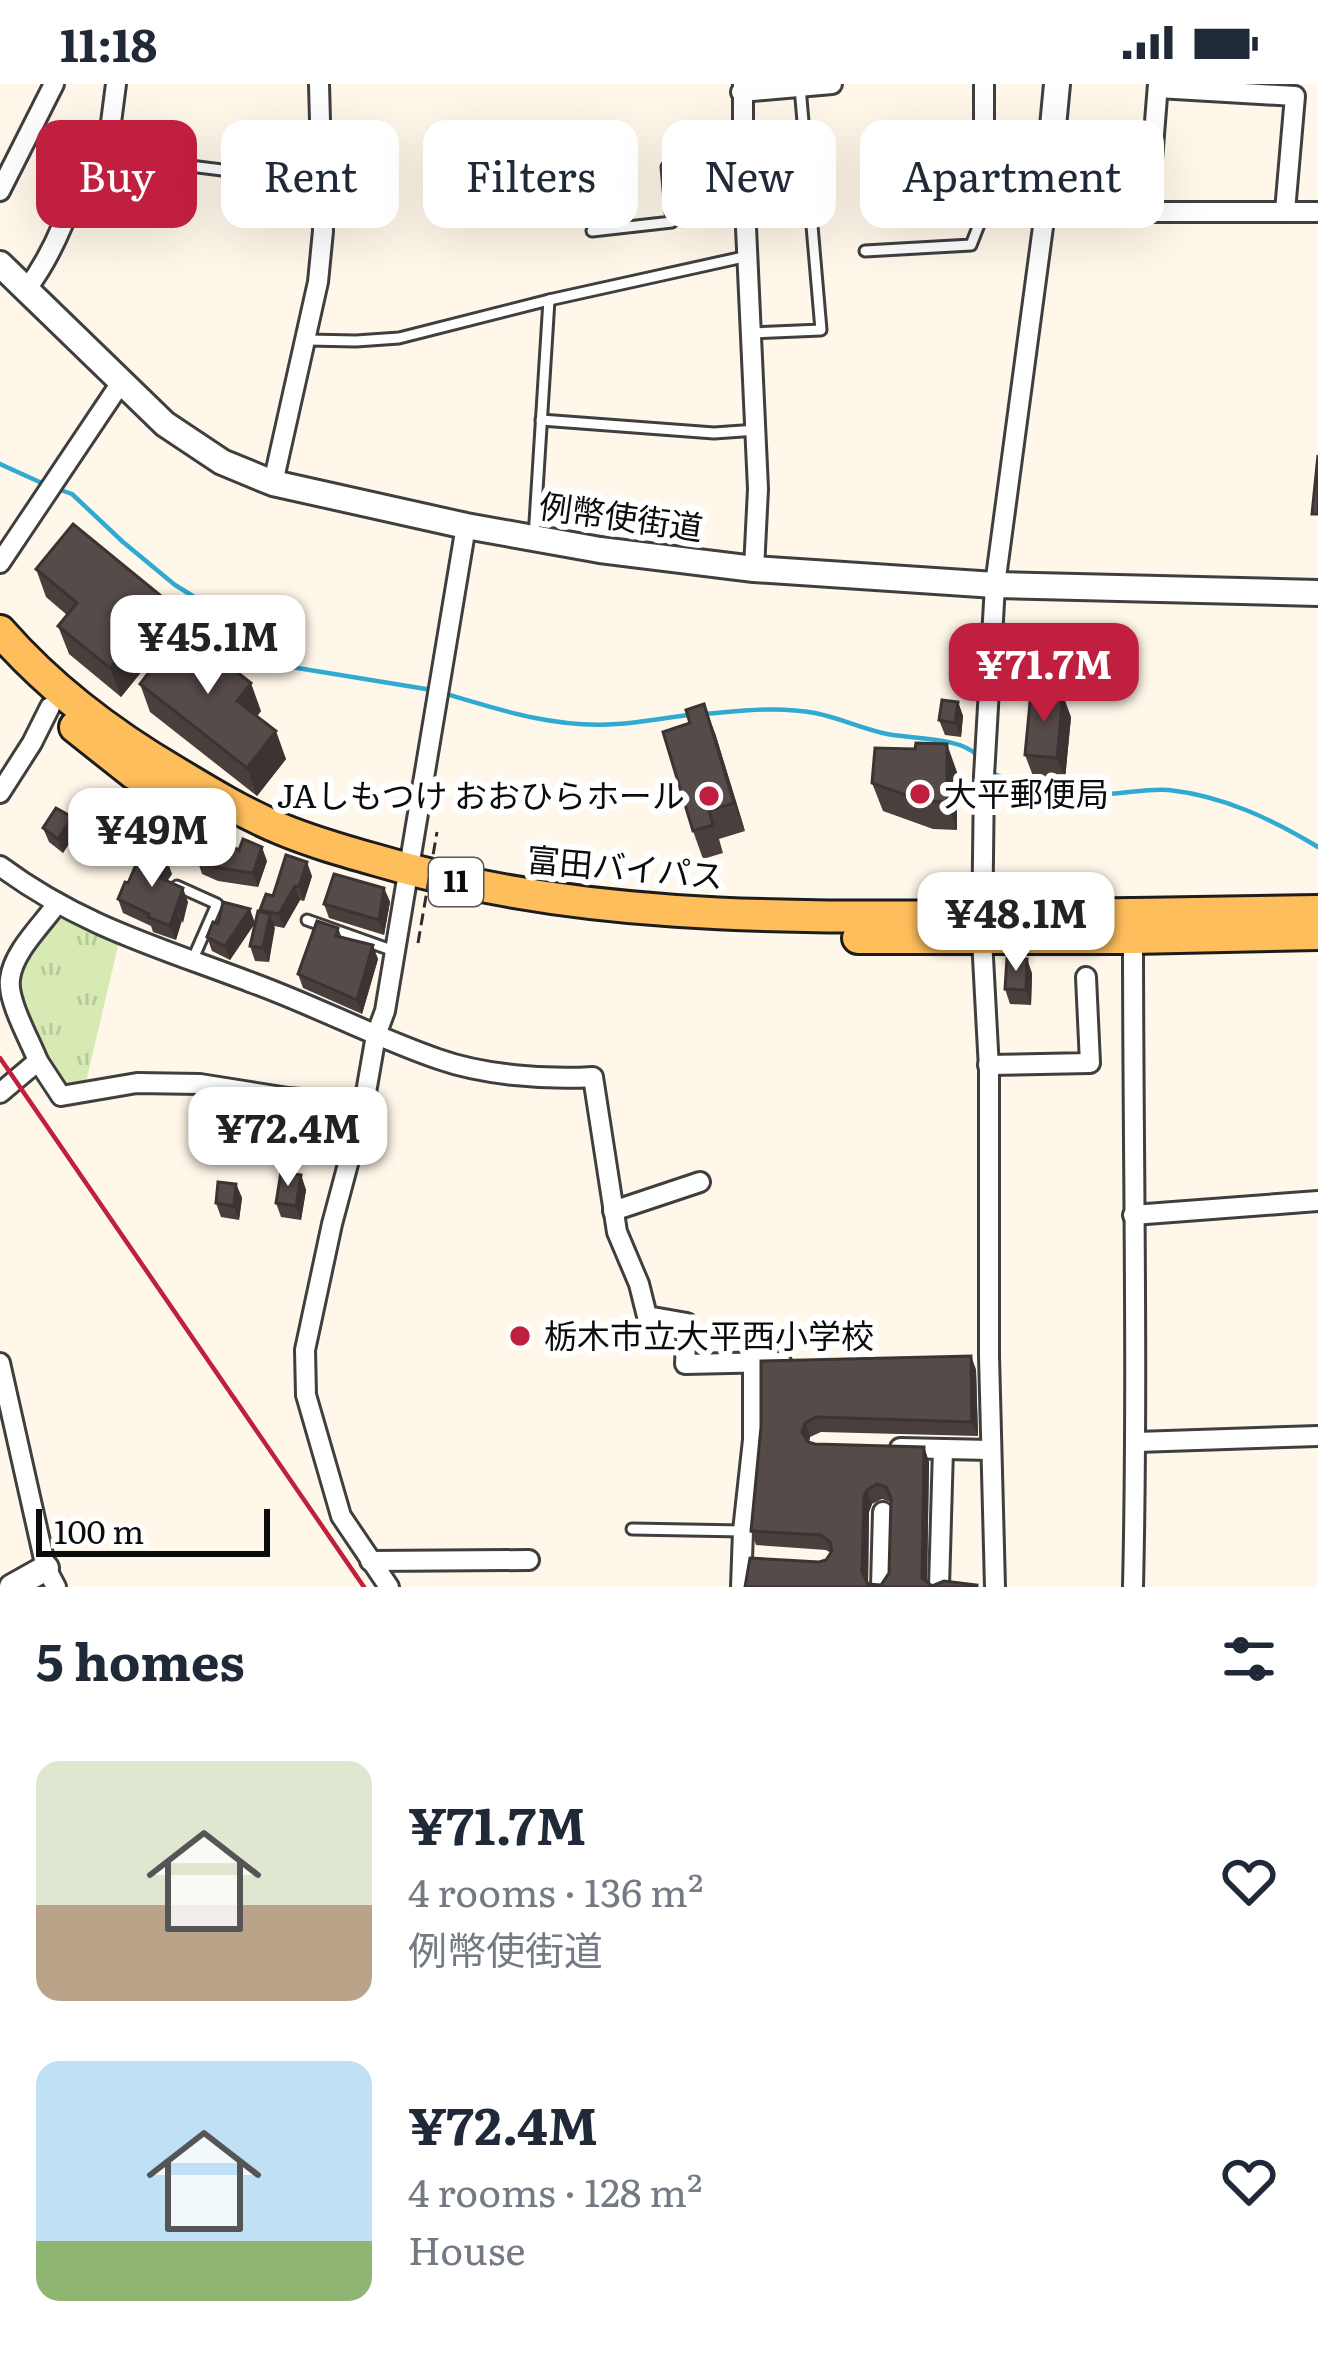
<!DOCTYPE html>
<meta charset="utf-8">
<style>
:root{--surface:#fff;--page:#f2f2f3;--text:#1f2937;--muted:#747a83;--accent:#c01f3f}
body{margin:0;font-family:Literata,"Noto Sans JP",serif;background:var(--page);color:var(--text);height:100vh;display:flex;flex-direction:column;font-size:45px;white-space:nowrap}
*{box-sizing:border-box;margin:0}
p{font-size:39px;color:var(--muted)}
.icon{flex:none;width:66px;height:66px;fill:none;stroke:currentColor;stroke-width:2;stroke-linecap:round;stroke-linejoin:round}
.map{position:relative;height:1503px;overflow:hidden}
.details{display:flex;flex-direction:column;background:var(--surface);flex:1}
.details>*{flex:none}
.top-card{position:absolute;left:36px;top:36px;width:1248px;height:108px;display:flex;gap:24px}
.scale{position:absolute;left:36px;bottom:30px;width:234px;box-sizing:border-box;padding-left:12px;border:6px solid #0c0c0c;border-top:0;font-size:33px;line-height:42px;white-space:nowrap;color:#0c0c0c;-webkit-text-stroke:9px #fff;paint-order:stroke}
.price{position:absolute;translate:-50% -102px;padding:0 27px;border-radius:24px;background:#fff;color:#222;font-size:39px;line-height:78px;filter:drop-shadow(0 3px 6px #0008)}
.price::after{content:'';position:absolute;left:50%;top:72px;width:36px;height:27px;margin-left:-18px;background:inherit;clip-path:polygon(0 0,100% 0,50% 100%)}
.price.current{background:var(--accent);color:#fff}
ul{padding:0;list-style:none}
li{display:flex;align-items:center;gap:36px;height:300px;padding:0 36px}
li span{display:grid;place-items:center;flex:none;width:336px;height:240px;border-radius:24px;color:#555}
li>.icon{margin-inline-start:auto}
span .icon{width:144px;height:144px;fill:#fffc;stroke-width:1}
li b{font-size:51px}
h2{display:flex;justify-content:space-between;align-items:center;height:144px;padding:0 36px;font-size:51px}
.tag{padding:0 42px;border-radius:24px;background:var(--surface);box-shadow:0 12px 48px #0002;font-size:42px;line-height:108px}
.tag.current{background:var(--accent);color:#fff}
.status{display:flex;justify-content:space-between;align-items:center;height:84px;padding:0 60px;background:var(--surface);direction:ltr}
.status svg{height:33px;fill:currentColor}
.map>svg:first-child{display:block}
.grass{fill:url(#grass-tufts)}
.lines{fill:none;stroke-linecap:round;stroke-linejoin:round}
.stream{stroke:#31aad2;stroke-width:4.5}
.service-casing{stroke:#3f3f3f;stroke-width:15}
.minor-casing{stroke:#3f3f3f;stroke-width:24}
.tertiary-casing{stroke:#3f3f3f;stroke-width:30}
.primary-casing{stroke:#1d1d1d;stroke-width:36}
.service{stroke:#fff;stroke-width:9}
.minor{stroke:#fff;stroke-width:18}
.tertiary{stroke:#fff;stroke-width:24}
.primary{stroke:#febe5c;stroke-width:30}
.rail{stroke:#c01f3f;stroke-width:4.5}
.path-bridge{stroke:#2e2e2e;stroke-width:3;stroke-dasharray:12 6;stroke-linecap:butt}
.wall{fill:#49403e;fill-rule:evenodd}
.shaded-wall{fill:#3c3432}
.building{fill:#554b48;stroke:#3c3432;stroke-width:3;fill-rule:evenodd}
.poi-dot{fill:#c01f3f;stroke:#fff;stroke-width:4.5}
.labels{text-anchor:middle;stroke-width:12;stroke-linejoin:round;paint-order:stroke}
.shield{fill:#fff;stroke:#555;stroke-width:3}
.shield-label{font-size:30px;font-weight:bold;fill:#0c0c0c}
.street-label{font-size:33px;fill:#0c0c0c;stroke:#fff}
.poi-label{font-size:33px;fill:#0c0c0c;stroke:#fff;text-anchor:start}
</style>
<div class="status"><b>11:18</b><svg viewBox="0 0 49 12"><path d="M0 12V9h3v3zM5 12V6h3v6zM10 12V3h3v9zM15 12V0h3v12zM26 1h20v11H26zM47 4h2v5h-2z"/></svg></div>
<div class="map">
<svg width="1318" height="1503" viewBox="0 0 1318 1503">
<defs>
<pattern id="grass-tufts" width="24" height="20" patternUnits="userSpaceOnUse" patternTransform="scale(3)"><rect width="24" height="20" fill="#d8eab3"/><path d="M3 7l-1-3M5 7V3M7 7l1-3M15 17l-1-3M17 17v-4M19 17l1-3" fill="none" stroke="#b8c899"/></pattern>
</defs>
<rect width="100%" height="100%" fill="#fff8ea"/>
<!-- grass -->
<path class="grass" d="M66,833L119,858L86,998L61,1002C40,971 3,913 22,875C28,861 42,848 51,835Z"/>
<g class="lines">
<!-- stream -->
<g class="stream">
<path d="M0,380L44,400"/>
<path d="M55,404L72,410L123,458L175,501L201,517L229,526L242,535L260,575L273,580L432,606"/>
<path d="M443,609C499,626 558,645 617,640C642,639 666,633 691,631"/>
<path d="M703,630C740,627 778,622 815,629C840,634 863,645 887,650C913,655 959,653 977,671"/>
<path d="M992,689C1020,702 1071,710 1103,710C1125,710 1147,704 1169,706C1223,712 1272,735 1318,763"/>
</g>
<defs>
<g id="service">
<path d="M190,82L222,86H322"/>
<path d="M592,147L672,138L667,83L743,78"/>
<path d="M865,167L971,161L984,128L952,117L879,121"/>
<path d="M752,249L821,246L800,3"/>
<path d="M307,256L356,257L399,254L549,216L748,172"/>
<path d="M541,336L714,349L757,346"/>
<path d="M534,454L549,216"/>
<path d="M177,802L217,820L192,877"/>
<path d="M307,836L394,867"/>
<path d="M632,1445L743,1447"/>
</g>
<g id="minor">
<path d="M743,0V78L758,405L754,485"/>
<path d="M984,0V128H1318"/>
<path d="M1158,4L1295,12L1285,127"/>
<path d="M741,8L832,0"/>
<path d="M109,54L116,0"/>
<path d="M0,107L54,0"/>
<path d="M1148,126L1158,0"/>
<path d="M26,206C57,165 72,119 87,70"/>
<path d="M273,399L318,198L323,147L319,0"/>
<path d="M0,479L120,300"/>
<path d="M0,709L32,659L50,623"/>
<path d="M0,782C81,842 158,863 250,898C314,921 374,953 438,975C483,991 546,996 593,993L617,1148L639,1200L647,1232L687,1239L685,1280L781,1278"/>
<path d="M1133,854C1133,1070 1138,1287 1133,1503"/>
<path d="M38,977C30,956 7,917 10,895C13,868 41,842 56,821"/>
<path d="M988,981L1090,979L1086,893"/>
<path d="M0,1009L38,977L61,1012L137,999L200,1000L288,1014L364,1020"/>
<path d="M613,1127L700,1098"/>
<path d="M1133,1131L1318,1117"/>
<path d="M0,1279L46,1484L56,1503"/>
<path d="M1137,1358L1318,1352"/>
<path d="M900,1364L991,1366"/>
<path d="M370,1477L529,1476"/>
<path d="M389,1503L341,1432L306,1311L305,1266L332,1140L364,1020L376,951L385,927L466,442"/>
<path d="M741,1503L743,1447L753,1356V1278"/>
<path d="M881,1503L883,1428"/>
<path d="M939,1503L943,1365"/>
<path d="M995,1503L989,1272V985L982,855L984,692L995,501L1045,128"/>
</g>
<g id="tertiary">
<path d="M1045,128L1057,0"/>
<path d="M0,180L165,340L222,378L273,399L466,442L600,466L754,485L995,501L1318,509"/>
<path d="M12,1503L46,1484"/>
</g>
<g id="primary">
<path d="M0,547C49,603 112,651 177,689C210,709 245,730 281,745C312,758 344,767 376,776C573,835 777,834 981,832C1093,831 1206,829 1318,827"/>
<path d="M75,643L133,689L210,731"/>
<path d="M858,854H1133L1318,850"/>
</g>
</defs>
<!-- service casing -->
<use href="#service" class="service-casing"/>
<!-- minor casing -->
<use href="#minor" class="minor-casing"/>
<!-- tertiary casing -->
<use href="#tertiary" class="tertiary-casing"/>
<!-- primary casing -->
<use href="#primary" class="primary-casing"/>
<!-- service -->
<use href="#service" class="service"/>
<!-- minor -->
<use href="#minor" class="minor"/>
<!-- tertiary -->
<use href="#tertiary" class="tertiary"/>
<!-- primary -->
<use href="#primary" class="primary"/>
<!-- rail -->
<path class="rail" d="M0,974L364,1503"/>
<!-- path-bridge -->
<path class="path-bridge" d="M418,859L437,748"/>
</g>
<!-- wall -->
<g class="wall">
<path d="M36,485L176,545L121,613L69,570L58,542L67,531L46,513Z"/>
<path d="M140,600L261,627L257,632L286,675L257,712L150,628Z"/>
<path d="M958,618L963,632L961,653L945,651L939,636Z"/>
<path d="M1071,633L1065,695L1033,692L1025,671Z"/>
<path d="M715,649L745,747L719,755L723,769L703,775L693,747Z"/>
<path d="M957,688V746L933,745L883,727L872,699Z"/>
<path d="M72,733L77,747L63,769L49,758L43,744Z"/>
<path d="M239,766L267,777L258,803L218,797L202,790L197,775Z"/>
<path d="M172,790L167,797L188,818L176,856L153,848L151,842L123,829L118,815Z"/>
<path d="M312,792L304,817L300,816L284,844L274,842L269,878L255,877L250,862L261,828L273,812Z"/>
<path d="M384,804L390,818L384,851L329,834L324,820Z"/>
<path d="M255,839L230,876L212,867L207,853L218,840Z"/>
<path d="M338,844L342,854L378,875L362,930L303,904L298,890Z"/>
<path d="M1032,889L1031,921L1010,920L1005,905Z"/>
<path d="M243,1008L248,1022L247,1057L224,1055L219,1041Z"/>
<path d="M338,1022L343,1036L334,1079L313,1076L307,1062Z"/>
<path d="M301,1091L306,1106L301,1136L281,1133L276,1119Z"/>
<path d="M236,1100L242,1114L239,1136L221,1133L216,1119Z"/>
<path d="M971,1272L976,1286L978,1352L821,1348L810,1353L809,1358L815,1360L924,1363L929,1378L927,1498L932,1502L944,1497L977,1501V1503H745L750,1474L819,1478L826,1476L831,1469L826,1466L756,1461L751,1447L761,1343V1277ZM882,1415L891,1418L889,1489L881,1501L868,1499L869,1428L872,1420Z"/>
</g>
<!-- shaded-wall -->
<g class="shaded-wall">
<path d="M166,516L176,545L121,613L110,584Z"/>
<path d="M251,599L261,627L247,645L237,617Z"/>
<path d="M1063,611L1071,633L1065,695L1057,674Z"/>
<path d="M958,618L963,632L961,653L955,639Z"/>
<path d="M704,620L715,649L745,747L734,719Z"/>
<path d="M276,647L286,675L257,712L247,684Z"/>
<path d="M947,660L957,688V746L947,718Z"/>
<path d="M72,733L77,747L63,769L58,755Z"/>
<path d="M262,763L267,777L258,803L253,789Z"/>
<path d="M167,776L172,790L161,806L156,792Z"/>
<path d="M307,778L312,792L304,817L299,803Z"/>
<path d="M295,802L300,816L284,844L279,830Z"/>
<path d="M183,804L188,818L183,839L177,824Z"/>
<path d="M384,804L390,818L384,851L379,836Z"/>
<path d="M175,823L181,837L176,856L170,842Z"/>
<path d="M250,825L255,839L230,876L225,862Z"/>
<path d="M270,830L275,844L269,878L263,864Z"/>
<path d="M373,861L378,875L362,930L357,916Z"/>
<path d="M1027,875L1032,889L1031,921L1026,906Z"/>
<path d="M243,1008L248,1022L247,1057L241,1043Z"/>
<path d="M338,1022L343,1036L334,1079L329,1065Z"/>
<path d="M301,1091L306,1106L301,1136L296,1122Z"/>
<path d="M236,1100L242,1114L239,1136L234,1122Z"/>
<path d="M971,1272L976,1286L978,1352L972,1338Z"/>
<path d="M805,1339L810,1353L808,1362L802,1348Z"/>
<path d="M924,1363L929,1378L927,1503L922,1494Z"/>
<path d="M867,1406L872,1420L869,1428L868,1503L862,1488L864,1413Z"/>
</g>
<!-- building -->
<g class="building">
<path d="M1318,371V430H1312Z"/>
<path d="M73,440L166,516L110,584L58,542L77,519L36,485Z"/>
<path d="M182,545L251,599L237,617L276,647L247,684L140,600Z"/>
<path d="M1031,608L1063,611L1057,674L1025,671Z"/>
<path d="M942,616L958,618L955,639L939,636Z"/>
<path d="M704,620L734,719L709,727L713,741L693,747L663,648L690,639L686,626Z"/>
<path d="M916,659L947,660V718L922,717L872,699L875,664L915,665Z"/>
<path d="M56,724L72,733L58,755L43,744Z"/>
<path d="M211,751L239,766L243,755L262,763L253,789L213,783L197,775Z"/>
<path d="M142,767L167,776L156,792L183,804L170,842L148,833L149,830L118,815L125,798L128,799Z"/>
<path d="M286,771L307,778L299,803L295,802L279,830L260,826L266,810L273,812Z"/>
<path d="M334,790L384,804L379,836L324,820Z"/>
<path d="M223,818L250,825L225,862L207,853L213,838L218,840Z"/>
<path d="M258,827L270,830L263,864L250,862Z"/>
<path d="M317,837L338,844L336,852L373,861L357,916L298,890Z"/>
<path d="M1007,874L1027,875L1026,906L1005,905Z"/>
<path d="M221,1008H243L241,1043L219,1041Z"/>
<path d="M314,1020L338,1022L329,1065L307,1062Z"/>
<path d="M281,1088L301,1091L296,1122L276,1119Z"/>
<path d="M218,1098L236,1100L234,1122L216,1119Z"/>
<path d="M971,1272L972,1338L816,1333L805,1339L802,1348L808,1358L815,1360L924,1363L922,1494L932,1502L944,1497L977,1501V1503H745L750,1474L819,1478L826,1476L832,1467L830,1458L821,1451L751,1447L761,1343V1277ZM877,1400L886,1403L891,1414L889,1489L881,1501L868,1500L862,1488L864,1413L867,1406Z"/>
</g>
<!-- markers -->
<g class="poi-dot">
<circle cx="920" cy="710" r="12"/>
<circle cx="709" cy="712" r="12"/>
<circle cx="520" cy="1252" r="12"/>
</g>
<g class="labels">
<!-- shield labels -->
<rect class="shield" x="429" y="774" width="54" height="48" rx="9"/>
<g class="shield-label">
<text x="456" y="808">11</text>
</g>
<!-- street labels -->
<g class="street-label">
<text transform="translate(621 433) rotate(8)" y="12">例幣使街道</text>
<text transform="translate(625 784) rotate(5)" y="12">富田バイパス</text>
</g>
<!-- poi labels -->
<g class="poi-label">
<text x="944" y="722">大平郵便局</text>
<text x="685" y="724" text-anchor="end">JAしもつけ おおひらホール</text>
<text x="544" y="1264">栃木市立大平西小学校</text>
</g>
</g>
</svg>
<div class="scale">100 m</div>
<b class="price" style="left:208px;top:613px">¥45.1M</b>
<b class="price current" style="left:1044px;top:641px">¥71.7M</b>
<b class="price" style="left:152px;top:806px">¥49M</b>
<b class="price" style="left:1016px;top:890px">¥48.1M</b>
<b class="price" style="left:288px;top:1105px">¥72.4M</b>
<div class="top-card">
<a class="tag current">Buy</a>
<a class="tag">Rent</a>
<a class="tag">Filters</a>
<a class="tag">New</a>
<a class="tag">Apartment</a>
</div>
</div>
<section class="details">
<h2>5 homes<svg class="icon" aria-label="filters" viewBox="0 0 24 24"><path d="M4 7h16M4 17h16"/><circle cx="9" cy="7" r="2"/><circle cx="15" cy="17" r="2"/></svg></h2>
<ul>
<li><span style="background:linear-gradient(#dfe7d0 60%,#b9a48a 0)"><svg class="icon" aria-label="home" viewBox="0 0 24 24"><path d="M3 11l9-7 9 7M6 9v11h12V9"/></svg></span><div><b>¥71.7M</b><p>4 rooms · 136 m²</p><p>例幣使街道</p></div><svg class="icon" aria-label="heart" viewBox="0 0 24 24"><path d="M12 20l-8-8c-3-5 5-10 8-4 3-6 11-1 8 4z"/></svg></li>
<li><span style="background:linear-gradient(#bfe0f5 75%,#8fb573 0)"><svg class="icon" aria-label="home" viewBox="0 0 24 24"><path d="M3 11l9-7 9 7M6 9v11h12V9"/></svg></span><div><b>¥72.4M</b><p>4 rooms · 128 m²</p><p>House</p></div><svg class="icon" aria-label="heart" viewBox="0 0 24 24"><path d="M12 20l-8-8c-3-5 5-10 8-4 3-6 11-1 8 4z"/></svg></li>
</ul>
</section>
